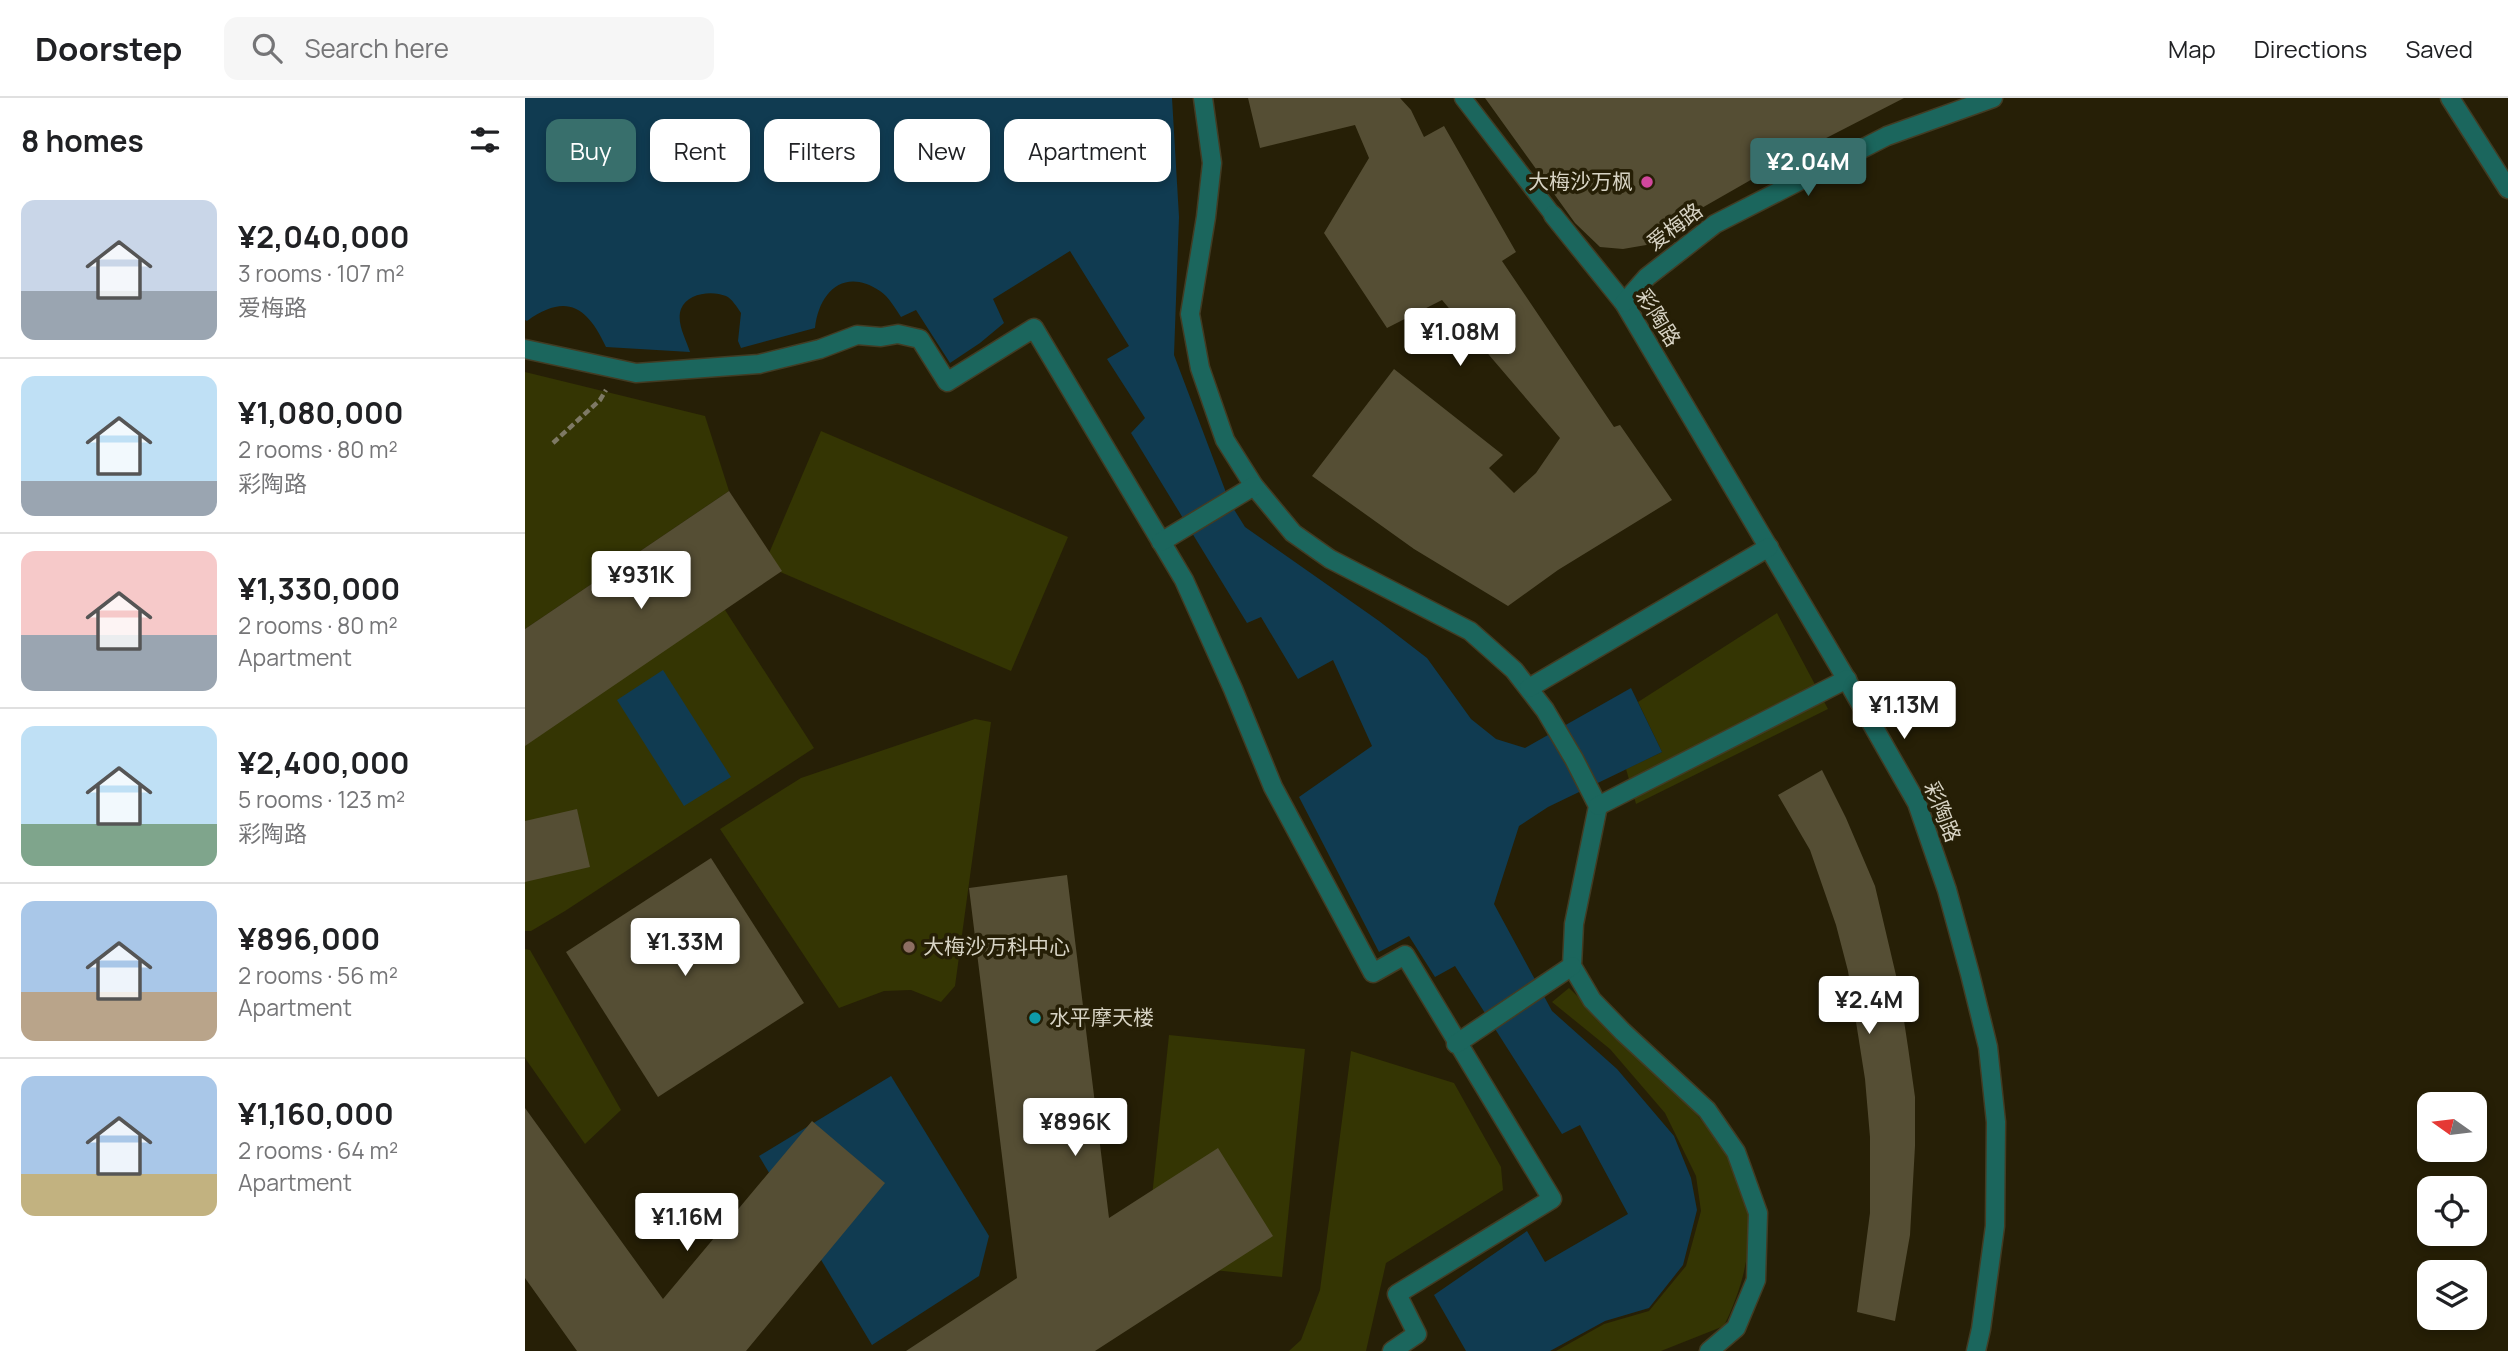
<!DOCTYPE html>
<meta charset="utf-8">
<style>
:root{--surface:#fff;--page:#f6f6f6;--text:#202124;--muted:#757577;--line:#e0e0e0;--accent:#386f6c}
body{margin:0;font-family:Manrope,"Noto Sans SC",sans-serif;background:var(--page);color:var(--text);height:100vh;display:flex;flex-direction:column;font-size:26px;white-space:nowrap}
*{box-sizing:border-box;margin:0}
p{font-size:23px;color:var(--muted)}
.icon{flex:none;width:38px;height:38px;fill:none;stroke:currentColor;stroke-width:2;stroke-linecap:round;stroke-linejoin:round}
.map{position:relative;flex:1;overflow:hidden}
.details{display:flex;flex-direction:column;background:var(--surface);width:525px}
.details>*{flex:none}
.hud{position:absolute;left:21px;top:21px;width:665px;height:63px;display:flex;gap:14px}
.needle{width:46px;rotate:284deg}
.fabs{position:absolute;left:1892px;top:994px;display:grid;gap:14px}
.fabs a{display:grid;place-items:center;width:70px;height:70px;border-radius:14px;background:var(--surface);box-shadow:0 4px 10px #0003;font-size:35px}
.price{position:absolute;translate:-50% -60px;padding:0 16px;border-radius:7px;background:#fff;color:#222;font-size:23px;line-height:46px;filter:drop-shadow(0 2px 4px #0008)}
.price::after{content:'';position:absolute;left:50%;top:42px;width:21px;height:16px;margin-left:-10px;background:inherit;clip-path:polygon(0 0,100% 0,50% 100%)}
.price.current{background:var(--accent);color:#fff}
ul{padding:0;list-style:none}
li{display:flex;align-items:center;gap:21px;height:175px;padding:0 21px}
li+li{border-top:2px solid var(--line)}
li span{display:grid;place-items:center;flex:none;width:196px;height:140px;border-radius:14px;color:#555}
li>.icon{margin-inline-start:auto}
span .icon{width:84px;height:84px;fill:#fffc;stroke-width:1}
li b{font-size:30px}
h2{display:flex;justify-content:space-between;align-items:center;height:84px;padding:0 21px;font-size:30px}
.chip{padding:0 24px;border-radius:14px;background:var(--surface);box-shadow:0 4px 10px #0003;font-size:24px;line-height:63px}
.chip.current{background:var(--accent);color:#fff}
header{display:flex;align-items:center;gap:42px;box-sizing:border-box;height:98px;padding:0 35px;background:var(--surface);border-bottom:2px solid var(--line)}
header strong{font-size:33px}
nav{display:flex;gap:38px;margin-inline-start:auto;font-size:24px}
.search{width:490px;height:63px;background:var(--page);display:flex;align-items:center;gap:18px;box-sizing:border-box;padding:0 24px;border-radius:14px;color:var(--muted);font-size:26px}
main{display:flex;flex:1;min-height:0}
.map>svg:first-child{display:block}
.green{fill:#343503}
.water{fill:#103b51}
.building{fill:#554e34}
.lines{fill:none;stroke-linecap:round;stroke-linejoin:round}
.lane-casing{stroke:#423c24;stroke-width:19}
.street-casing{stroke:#423c24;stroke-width:21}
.path{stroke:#7e7965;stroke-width:4.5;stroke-dasharray:7 3.5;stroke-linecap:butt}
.lane{stroke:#1b665d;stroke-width:16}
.street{stroke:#1b665d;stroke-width:18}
.hotel-dot{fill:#d1479c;stroke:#261f06;stroke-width:2.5}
.education-dot{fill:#8d6e63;stroke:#261f06;stroke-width:2.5}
.culture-dot{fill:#0f9aa8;stroke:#261f06;stroke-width:2.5}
.labels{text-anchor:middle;stroke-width:7;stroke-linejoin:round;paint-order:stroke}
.poi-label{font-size:21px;fill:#d7d3c4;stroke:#261f06;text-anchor:start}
.street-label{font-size:21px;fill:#d7d3c4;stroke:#261f06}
</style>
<header>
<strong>Doorstep</strong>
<div class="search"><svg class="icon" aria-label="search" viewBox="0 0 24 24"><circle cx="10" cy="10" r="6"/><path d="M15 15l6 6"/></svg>Search here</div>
<nav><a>Map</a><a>Directions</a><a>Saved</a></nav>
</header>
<main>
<section class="details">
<h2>8 homes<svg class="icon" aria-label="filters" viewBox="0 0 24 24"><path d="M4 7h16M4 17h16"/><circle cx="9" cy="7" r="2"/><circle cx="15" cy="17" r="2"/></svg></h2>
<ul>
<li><span style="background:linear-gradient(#c9d6e8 65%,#9aa5b1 0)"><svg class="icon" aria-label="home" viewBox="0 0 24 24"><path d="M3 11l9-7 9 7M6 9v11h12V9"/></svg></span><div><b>¥2,040,000</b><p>3 rooms · 107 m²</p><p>爱梅路</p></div></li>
<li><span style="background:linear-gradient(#bfe0f5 75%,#9aa5b1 0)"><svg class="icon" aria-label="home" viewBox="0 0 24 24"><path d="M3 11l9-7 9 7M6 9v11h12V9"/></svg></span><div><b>¥1,080,000</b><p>2 rooms · 80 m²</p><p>彩陶路</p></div></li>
<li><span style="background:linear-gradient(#f6c9c9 60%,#9aa5b1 0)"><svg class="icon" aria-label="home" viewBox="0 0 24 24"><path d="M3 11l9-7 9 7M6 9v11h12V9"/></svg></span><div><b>¥1,330,000</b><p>2 rooms · 80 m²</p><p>Apartment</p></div></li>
<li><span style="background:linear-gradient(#bfe0f5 70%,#7fa58c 0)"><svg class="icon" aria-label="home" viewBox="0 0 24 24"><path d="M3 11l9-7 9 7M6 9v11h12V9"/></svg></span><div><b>¥2,400,000</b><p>5 rooms · 123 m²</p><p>彩陶路</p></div></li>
<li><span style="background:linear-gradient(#a9c7e8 65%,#b9a48a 0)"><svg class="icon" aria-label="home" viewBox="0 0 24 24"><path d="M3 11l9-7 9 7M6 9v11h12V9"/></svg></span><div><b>¥896,000</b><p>2 rooms · 56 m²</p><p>Apartment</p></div></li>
<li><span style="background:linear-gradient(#a9c7e8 70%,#c2b280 0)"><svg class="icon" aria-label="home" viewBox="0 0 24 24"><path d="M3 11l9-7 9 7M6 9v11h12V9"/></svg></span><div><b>¥1,160,000</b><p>2 rooms · 64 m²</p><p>Apartment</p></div></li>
</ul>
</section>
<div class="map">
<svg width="1983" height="1253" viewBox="0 0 1983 1253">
<rect width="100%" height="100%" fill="#261f06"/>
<!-- green -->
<g class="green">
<path d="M0,274L180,318L204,393L0,531Z"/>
<path d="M296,333L543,439L486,573L239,467Z"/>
<path d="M191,498L289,650L40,813L6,833H0V620Z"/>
<path d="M1252,515L1303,611L1111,706L1101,671L1137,654L1113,604Z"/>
<path d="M450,621L466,624L430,888L416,904L386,892L359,893L314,910L195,731L276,680Z"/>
<path d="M0,851L5,852L96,1012L60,1046L0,960Z"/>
<path d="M1044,890C1098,943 1209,1032 1222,1108C1229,1149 1217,1191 1199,1228L1136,1253H1031L1079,1226L1124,1213L1161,1168L1176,1113L1171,1078L1140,1015L1085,951L1027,904Z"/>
<path d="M644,937L780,951L757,1179L620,1165Z"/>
<path d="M826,953L929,985L976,1069L978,1092L861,1165L841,1253H764L776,1242L795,1192Z"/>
</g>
<!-- water -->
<g class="water">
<path d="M0,0H647L654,119L649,257L705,405L720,429L854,523L902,560L946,621L971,641L1000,650L1106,590L1137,654L1023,709L994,728L969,806L1027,913L1092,971L1149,1038L1166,1080L1172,1112L1158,1167L1124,1210L1080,1223L1025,1253H941L909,1197L1002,1133L1020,1164L1103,1116L1055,1027L1037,1036L930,868L910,879L884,838L854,854L774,699L847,648L808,562L773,581L736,519L722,525L606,335L620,320L582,261L604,248L545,153L468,201L479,225L455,245L425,265L391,212L376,219C370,210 364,199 355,193C319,169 294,194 290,230L216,250L213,243L216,215C212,209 207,201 201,198C187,192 162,195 156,211C151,225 161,241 165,254L81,249C62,208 41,195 2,223L0,222Z"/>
<path d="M138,572L206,679L159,708L92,602Z"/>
<path d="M366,978L464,1138L454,1178L347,1247L234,1058Z"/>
</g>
<!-- building -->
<g class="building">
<path d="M723,0H875L886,12L899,39L919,28L991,154L977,163L1089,329L1095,327L1147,402L1033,472L983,508L889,451L787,378L869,271L978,357L964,370L989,395L1011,375L1035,340L917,202L862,230L799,135L844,60L830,27L735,50Z"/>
<path d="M960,0H1379L1278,52L1168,115L1127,146L1098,151L1075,149L1050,125Z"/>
<path d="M204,393L257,473L0,648V531Z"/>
<path d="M1297,672L1321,720L1350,788L1374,890L1383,949L1390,999V1048L1385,1137L1370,1223L1332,1214L1345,1115V1039L1340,981L1323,873L1311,827L1285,752L1253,697Z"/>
<path d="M52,711L65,769L0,784V723Z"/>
<path d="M186,760L279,905L133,999L41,854Z"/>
<path d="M542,777L584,1120L693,1050L748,1138L570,1253H381L492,1180L444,790Z"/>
<path d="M0,1010L138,1201L287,1023L360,1085L221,1253H52L0,1180Z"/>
</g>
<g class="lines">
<defs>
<path id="lane" d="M938,0L1028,117"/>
<g id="street">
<path d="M678,0L687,65L681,119L665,216L675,270L700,342L729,388L768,435L805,461L945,533L989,572L1020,612L1049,661L1073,708L1049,826L1047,868L1067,902L1098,934L1182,1012L1211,1054L1233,1115L1231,1182L1211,1230L1184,1253"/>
<path d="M1925,0L1983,91"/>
<path d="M1028,117L1099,205L1319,577L1392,705L1422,792L1445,876L1463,949L1471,1024L1470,1128L1456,1231L1451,1253"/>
<path d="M1099,205L1122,179L1190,126L1362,38L1468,0"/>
<path d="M0,251L111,275L234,266L295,251L332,237L356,239L373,236L395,241L422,284L509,230L659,482L708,591L748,689L848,875L880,857L1027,1101L872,1196L892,1236L867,1253"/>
<path d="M636,444L729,388"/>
<path d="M1004,590L1244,449"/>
<path d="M1073,708L1322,581"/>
<path d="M931,946L1047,868"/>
</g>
</defs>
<!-- lane casing -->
<use href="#lane" class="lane-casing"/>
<!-- street casing -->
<use href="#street" class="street-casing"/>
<!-- path -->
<path class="path" d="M28,345L75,302L81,292"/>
<!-- lane -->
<use href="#lane" class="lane"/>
<!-- street -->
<use href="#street" class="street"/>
</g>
<!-- markers -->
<circle class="hotel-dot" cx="1122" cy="84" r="7"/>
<circle class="education-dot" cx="384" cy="849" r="7"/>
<circle class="culture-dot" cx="510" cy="920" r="7"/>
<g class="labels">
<!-- poi labels -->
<g class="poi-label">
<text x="1108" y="91" text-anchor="end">大梅沙万枫</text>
<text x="398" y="856">大梅沙万科中心</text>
<text x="524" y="927">水平摩天楼</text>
</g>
<!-- street labels -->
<g class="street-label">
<text transform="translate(1150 129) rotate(-37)" y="7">爱梅路</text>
<text transform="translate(1133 220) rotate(58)" y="7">彩陶路</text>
<text transform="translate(1417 714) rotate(68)" y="7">彩陶路</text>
</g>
</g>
</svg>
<div class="fabs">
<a><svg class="needle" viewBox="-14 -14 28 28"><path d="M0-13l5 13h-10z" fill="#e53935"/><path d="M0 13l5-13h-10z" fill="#757577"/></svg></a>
<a><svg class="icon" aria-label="locate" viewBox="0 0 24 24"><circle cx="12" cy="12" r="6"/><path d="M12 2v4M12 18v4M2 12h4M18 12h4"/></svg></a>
<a><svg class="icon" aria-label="layers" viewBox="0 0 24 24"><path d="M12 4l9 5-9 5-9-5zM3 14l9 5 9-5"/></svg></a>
</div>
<b class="price current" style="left:1283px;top:100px">¥2.04M</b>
<b class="price" style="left:935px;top:270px">¥1.08M</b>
<b class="price" style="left:116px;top:513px">¥931K</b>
<b class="price" style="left:1379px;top:643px">¥1.13M</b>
<b class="price" style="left:160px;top:880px">¥1.33M</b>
<b class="price" style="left:1344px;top:938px">¥2.4M</b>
<b class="price" style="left:550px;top:1060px">¥896K</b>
<b class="price" style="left:162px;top:1155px">¥1.16M</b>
<div class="hud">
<a class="chip current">Buy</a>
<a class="chip">Rent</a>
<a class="chip">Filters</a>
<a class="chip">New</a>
<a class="chip">Apartment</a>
</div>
</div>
</main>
